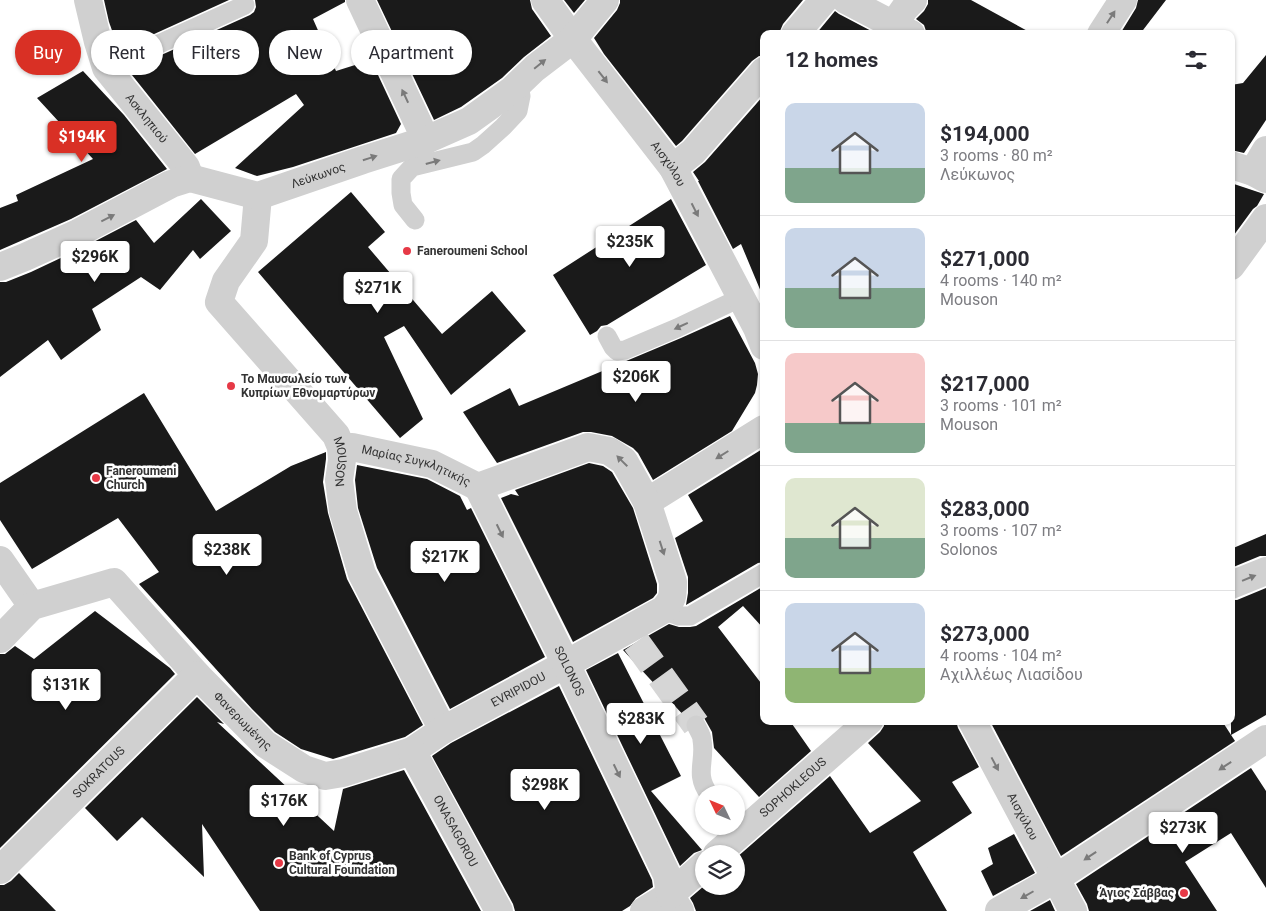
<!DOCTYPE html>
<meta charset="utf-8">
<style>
:root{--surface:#fff;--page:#f2f2f3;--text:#2b2b33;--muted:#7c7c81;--line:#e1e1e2;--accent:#d93025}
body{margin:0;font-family:Roboto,sans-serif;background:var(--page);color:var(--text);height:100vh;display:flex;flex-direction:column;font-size:19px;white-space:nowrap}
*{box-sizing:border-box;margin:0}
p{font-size:16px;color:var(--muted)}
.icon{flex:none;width:28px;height:28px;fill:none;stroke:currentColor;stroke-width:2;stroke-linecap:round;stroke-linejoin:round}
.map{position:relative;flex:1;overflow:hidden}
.details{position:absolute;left:760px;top:30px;width:475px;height:695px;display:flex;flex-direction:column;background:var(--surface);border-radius:10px;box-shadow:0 1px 4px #0004}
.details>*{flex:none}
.hud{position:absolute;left:15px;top:30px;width:475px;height:45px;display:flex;gap:10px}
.needle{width:32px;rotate:313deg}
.controls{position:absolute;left:695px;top:785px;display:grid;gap:10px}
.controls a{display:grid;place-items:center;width:50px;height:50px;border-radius:50%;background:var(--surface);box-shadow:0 1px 4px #0004;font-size:25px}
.price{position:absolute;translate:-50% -42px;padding:0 11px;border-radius:5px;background:#fff;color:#222;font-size:16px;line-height:32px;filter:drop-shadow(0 1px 2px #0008)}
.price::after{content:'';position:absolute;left:50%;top:30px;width:15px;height:11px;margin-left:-8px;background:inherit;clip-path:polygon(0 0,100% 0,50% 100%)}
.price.active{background:var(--accent);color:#fff}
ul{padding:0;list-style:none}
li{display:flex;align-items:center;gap:15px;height:125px;padding:0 25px}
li+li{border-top:1px solid var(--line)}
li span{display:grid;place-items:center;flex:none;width:140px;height:100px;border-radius:10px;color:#555}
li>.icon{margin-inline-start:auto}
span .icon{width:60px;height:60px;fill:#fffc;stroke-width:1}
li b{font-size:21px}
h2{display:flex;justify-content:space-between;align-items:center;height:60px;padding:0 25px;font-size:21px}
.chip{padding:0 18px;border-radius:22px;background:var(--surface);box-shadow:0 1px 4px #0004;font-size:18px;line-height:45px}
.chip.active{background:var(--accent);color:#fff}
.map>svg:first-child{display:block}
.building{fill:#1a1a1a}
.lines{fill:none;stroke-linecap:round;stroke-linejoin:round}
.minor-tunnel{stroke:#d6d6d6;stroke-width:28;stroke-dasharray:28 14;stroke-linecap:butt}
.service{stroke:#d0d0d0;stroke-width:19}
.pedestrian{stroke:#d0d0d0;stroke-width:28}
.minor{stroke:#d0d0d0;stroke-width:28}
.oneway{fill:#7a7a7a}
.poi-dot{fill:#e63946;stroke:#fff;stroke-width:2}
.labels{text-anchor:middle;stroke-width:5;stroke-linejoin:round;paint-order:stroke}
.street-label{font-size:12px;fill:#333;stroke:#fff}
.poi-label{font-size:12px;font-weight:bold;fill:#333;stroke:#fff;text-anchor:start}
</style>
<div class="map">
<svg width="1266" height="911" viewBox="0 0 1266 911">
<rect width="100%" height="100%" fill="#fff"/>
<!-- building -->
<g class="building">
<path d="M104,0H229L119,50L109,22Z"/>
<path d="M255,0H345V2L313,19L336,71L371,60L401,124L396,133L293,167L257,176L235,168L304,105L296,94L195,154L128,70L250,15L254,12L256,7Z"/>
<path d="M377,0H530L532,9L551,36L524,57L502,78L461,107L434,120Z"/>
<path d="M564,0H585L574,13Z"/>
<path d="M620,0H803L783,24L780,31V34H764V56H759L752,61L682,141L676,146L604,54L594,38L617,10L620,3Z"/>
<path d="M928,0H971L1033,34H927L924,25L916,19L924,11L928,4Z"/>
<path d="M1138,0H1166L1140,34H1120L1136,8Z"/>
<path d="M835,11L839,14L877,34H816Z"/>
<path d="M1266,55V120L1244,153L1231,150V85L1243,83Z"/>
<path d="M83,71L124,115L167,169L71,219L0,250V208L18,201L16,195L93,159L37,98Z"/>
<path d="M764,95V299L741,244L733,249L698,181H699L693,172L705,162Z"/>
<path d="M1231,183L1264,194L1257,206L1253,209L1231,239Z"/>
<path d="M351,192L385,232L368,247L442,334L492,291L526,331L451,395L404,326L384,337L423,419L400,438L258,272Z"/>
<path d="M201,199L231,231L200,259L193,250L160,290L141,277L92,309L101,330L61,360L48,340L0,377V282H6L31,272L84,247L136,220L154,243Z"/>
<path d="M671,199L706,265L607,325L601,326L597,331L590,335L553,275Z"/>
<path d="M730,316L755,363L758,374L757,385L755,393L732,431L653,480L638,453L633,448L612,436L591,432H583L497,463L463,412L510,388L519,406L681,338Z"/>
<path d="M144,393L216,511L291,466L326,452V459L323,482L328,513L347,579L423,725L405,737L333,759L301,749L275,732L252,709L139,584L159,572L118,518L32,569L0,520V483Z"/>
<path d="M764,448V562L758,563L686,605L688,593V577L675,538L703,521L688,495Z"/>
<path d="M589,463L603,466L612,472L633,508L657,584V593L653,598L573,642L501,498L511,494L519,496L515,490Z"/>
<path d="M357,465L427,479L460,496L467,510L471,508L545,657L450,709L377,568L358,508L355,480Z"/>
<path d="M1266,534V556H1260L1231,568V549Z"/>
<path d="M764,586V629L743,606L718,627L764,687V721H790L811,751L759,797L714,748L712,732L703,716L697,714L691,715L687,719L623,650L669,624L679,627H690L696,626Z"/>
<path d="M1266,588V715L1231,735V600H1237Z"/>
<path d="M95,611L170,668L175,674L0,848V654H5L15,646L34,659Z"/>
<path d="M618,653L681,776L651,791L702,850L694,853L680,866L586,670Z"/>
<path d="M559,686L652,880L653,887L636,898L630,906L622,911H515L513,904L432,756L451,743Z"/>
<path d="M197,697L224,724L217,722L334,831L343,789L404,770L481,911H260L202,824L204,877L142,817L117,841L85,808Z"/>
<path d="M884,721H956L958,728L979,767L952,782L972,813L913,852L947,911H696L693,903L690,898L704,886H734L736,889V858L830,776L870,833L921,801L868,743L880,732L884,726Z"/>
<path d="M990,721H1222L1235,741L1061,856Z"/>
<path d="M1251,768L1266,791V888L1231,833L1185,862L1217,911H1089L1087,904L1076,884Z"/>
<path d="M1014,834L1035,873L993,896L981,871L993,864L988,848Z"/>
<path d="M19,873L56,911H0V885H4L11,881Z"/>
<path d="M1050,900L1055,911H1030Z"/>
</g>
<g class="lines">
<!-- minor-tunnel -->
<path class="minor-tunnel" d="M636,642L696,725"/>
<!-- service -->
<g class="service">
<path d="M106,68L245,5"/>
<path d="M415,220L403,205L401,193V179L412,167L473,152L483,145L503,127L518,111L521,96L519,84"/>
<path d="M607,336L613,347L617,351L625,350L677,328L740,298"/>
<path d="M663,610L679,616H690L764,573"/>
<path d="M696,725C698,730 702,735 702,740C706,761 694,774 709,794"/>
</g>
<!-- pedestrian -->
<g class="pedestrian">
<path d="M795,34L824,0"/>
<path d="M673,168L693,152L764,71"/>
<path id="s1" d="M258,196L254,241L226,281L219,302L336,435L341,447L342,460L339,480L343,511L362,574L443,730"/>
<path id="s2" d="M341,447H352L432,464L478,487"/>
<path d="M0,560L32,606"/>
<path id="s3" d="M0,639L32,606L114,582L197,675L265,744L304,769L325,776L343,773L412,751L443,730L566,664"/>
<path id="s4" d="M412,751L499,911"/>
<path id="s5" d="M0,870L197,675"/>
<path d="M644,911L670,895"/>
</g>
<!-- minor -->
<g class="minor">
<path id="s6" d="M88,0L98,42L106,68L186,167L190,178"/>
<path d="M360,0L426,140"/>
<path id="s7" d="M545,0L573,39L673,168L757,328L764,346"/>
<path d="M846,0L911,34"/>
<path d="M893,25L905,8L913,0"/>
<path d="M1101,34L1123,0"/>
<path d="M1231,165L1253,172L1266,179"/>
<path d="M1253,172L1266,150"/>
<path d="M1231,266L1266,218"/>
<path id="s8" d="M0,267L25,257L78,233L171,184L190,178L258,196L363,160L426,140L469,121L512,90L535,68L573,39L605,0"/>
<path d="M647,502L764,429"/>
<path d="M1231,585L1266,571"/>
<path id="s9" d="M566,664L663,610C673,600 673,596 673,582L647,502L624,461L609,451L588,447L478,487L566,664L667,875L670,895L680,911"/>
<path id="s10" d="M972,721L1073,911"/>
<path id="s11" d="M717,854L869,721"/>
<path d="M670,895L704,865"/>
<path d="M999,911L1055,879L1266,739"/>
</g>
</g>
<!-- one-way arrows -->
<defs><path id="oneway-solid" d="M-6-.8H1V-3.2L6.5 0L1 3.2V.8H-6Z" transform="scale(1.25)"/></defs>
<g class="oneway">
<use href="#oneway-solid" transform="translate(1111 17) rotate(-57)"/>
<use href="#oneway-solid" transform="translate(540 64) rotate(-39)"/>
<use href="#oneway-solid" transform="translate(603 77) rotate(52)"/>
<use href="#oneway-solid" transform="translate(405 96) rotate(-115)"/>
<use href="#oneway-solid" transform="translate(370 158) rotate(-18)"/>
<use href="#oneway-solid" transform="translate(433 162) rotate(-15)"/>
<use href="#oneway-solid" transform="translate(695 210) rotate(63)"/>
<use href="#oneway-solid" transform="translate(108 218) rotate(-27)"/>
<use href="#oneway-solid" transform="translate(681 326) rotate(155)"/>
<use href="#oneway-solid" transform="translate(722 455) rotate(148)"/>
<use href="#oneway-solid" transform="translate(622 461) rotate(-135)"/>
<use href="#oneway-solid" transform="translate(500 531) rotate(64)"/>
<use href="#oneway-solid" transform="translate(662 548) rotate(72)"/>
<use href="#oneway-solid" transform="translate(1249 578) rotate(-22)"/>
<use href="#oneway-solid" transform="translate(995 764) rotate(62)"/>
<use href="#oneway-solid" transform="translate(1225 766) rotate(146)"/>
<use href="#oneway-solid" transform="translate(617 771) rotate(64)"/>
<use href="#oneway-solid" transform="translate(1090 856) rotate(146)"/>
<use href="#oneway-solid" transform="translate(1027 895) rotate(150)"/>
</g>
<!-- markers -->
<g class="poi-dot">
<circle cx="407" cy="251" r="5"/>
<circle cx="231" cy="386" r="5"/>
<circle cx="96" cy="478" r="5"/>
<circle cx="279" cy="863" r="5"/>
<circle cx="1184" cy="893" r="5"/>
</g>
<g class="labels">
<!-- street labels -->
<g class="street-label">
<text dy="4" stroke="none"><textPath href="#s6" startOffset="135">Ασκληπιού</textPath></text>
<text dy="4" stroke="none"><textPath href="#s7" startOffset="205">Αισχύλου</textPath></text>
<text dy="4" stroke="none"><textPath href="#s8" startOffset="344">Λεύκωνος</textPath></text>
<text dy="4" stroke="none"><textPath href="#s1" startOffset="321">MOUSON</textPath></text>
<text dy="4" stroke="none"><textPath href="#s2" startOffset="78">Μαρίας Συγκλητικής</textPath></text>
<text dy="4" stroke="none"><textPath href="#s9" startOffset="635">SOLONOS</textPath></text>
<text dy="4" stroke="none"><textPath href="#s3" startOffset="635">EVRIPIDOU</textPath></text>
<text dy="4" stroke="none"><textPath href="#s3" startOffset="321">Φανερωμένης</textPath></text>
<text dy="4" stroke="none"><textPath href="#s5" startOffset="139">SOKRATOUS</textPath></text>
<text dy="4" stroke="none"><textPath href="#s11" startOffset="101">SOPHOKLEOUS</textPath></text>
<text dy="4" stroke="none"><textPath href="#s10" startOffset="108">Αισχύλου</textPath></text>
<text dy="4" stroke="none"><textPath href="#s4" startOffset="91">ONASAGOROU</textPath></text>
</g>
<!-- poi labels -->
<g class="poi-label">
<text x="417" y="255">Faneroumeni School</text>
<text x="241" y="383">Το Μαυσωλείο των<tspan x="241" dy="14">Κυπρίων Εθνομαρτύρων</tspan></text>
<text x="106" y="475">Faneroumeni<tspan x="106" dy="14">Church</tspan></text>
<text x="289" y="860">Bank of Cyprus<tspan x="289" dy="14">Cultural Foundation</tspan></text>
<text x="1174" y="897" text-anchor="end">Άγιος Σάββας</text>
</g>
</g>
</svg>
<div class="controls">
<a><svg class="needle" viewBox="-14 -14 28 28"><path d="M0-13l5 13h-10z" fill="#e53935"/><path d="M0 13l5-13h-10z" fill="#7c7c81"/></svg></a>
<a><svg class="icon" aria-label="layers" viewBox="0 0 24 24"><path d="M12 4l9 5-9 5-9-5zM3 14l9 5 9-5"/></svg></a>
</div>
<b class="price active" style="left:82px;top:163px">$194K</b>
<b class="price" style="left:630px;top:268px">$235K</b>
<b class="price" style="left:95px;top:283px">$296K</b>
<b class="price" style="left:378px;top:314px">$271K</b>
<b class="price" style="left:636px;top:403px">$206K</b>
<b class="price" style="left:227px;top:576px">$238K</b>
<b class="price" style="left:445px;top:583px">$217K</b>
<b class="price" style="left:66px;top:711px">$131K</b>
<b class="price" style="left:641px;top:745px">$283K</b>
<b class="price" style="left:545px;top:811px">$298K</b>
<b class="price" style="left:284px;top:827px">$176K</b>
<b class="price" style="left:1183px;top:854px">$273K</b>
<div class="hud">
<a class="chip active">Buy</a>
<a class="chip">Rent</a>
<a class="chip">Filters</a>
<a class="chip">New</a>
<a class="chip">Apartment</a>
</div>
<section class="details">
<h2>12 homes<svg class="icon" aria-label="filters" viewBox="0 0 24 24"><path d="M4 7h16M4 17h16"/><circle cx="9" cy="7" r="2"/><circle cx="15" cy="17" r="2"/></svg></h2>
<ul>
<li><span style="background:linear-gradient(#c9d6e8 65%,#7fa58c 0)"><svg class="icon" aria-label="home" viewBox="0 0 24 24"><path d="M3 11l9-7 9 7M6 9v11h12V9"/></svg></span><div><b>$194,000</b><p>3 rooms · 80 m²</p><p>Λεύκωνος</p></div></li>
<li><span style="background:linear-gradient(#c9d6e8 60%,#7fa58c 0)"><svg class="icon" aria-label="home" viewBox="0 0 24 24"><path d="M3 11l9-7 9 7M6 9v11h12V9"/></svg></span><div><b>$271,000</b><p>4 rooms · 140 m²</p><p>Mouson</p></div></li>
<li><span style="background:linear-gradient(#f6c9c9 70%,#7fa58c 0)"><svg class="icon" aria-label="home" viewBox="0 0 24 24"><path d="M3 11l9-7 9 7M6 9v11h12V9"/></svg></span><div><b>$217,000</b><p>3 rooms · 101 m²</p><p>Mouson</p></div></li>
<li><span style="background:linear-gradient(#dfe7d0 60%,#7fa58c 0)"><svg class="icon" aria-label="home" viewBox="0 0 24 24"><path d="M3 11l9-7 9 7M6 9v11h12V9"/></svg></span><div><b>$283,000</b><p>3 rooms · 107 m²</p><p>Solonos</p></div></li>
<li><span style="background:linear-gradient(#c9d6e8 65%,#8fb573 0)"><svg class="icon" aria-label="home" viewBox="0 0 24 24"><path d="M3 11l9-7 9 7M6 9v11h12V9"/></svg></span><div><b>$273,000</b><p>4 rooms · 104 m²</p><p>Αχιλλέως Λιασίδου</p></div></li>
</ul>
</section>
</div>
